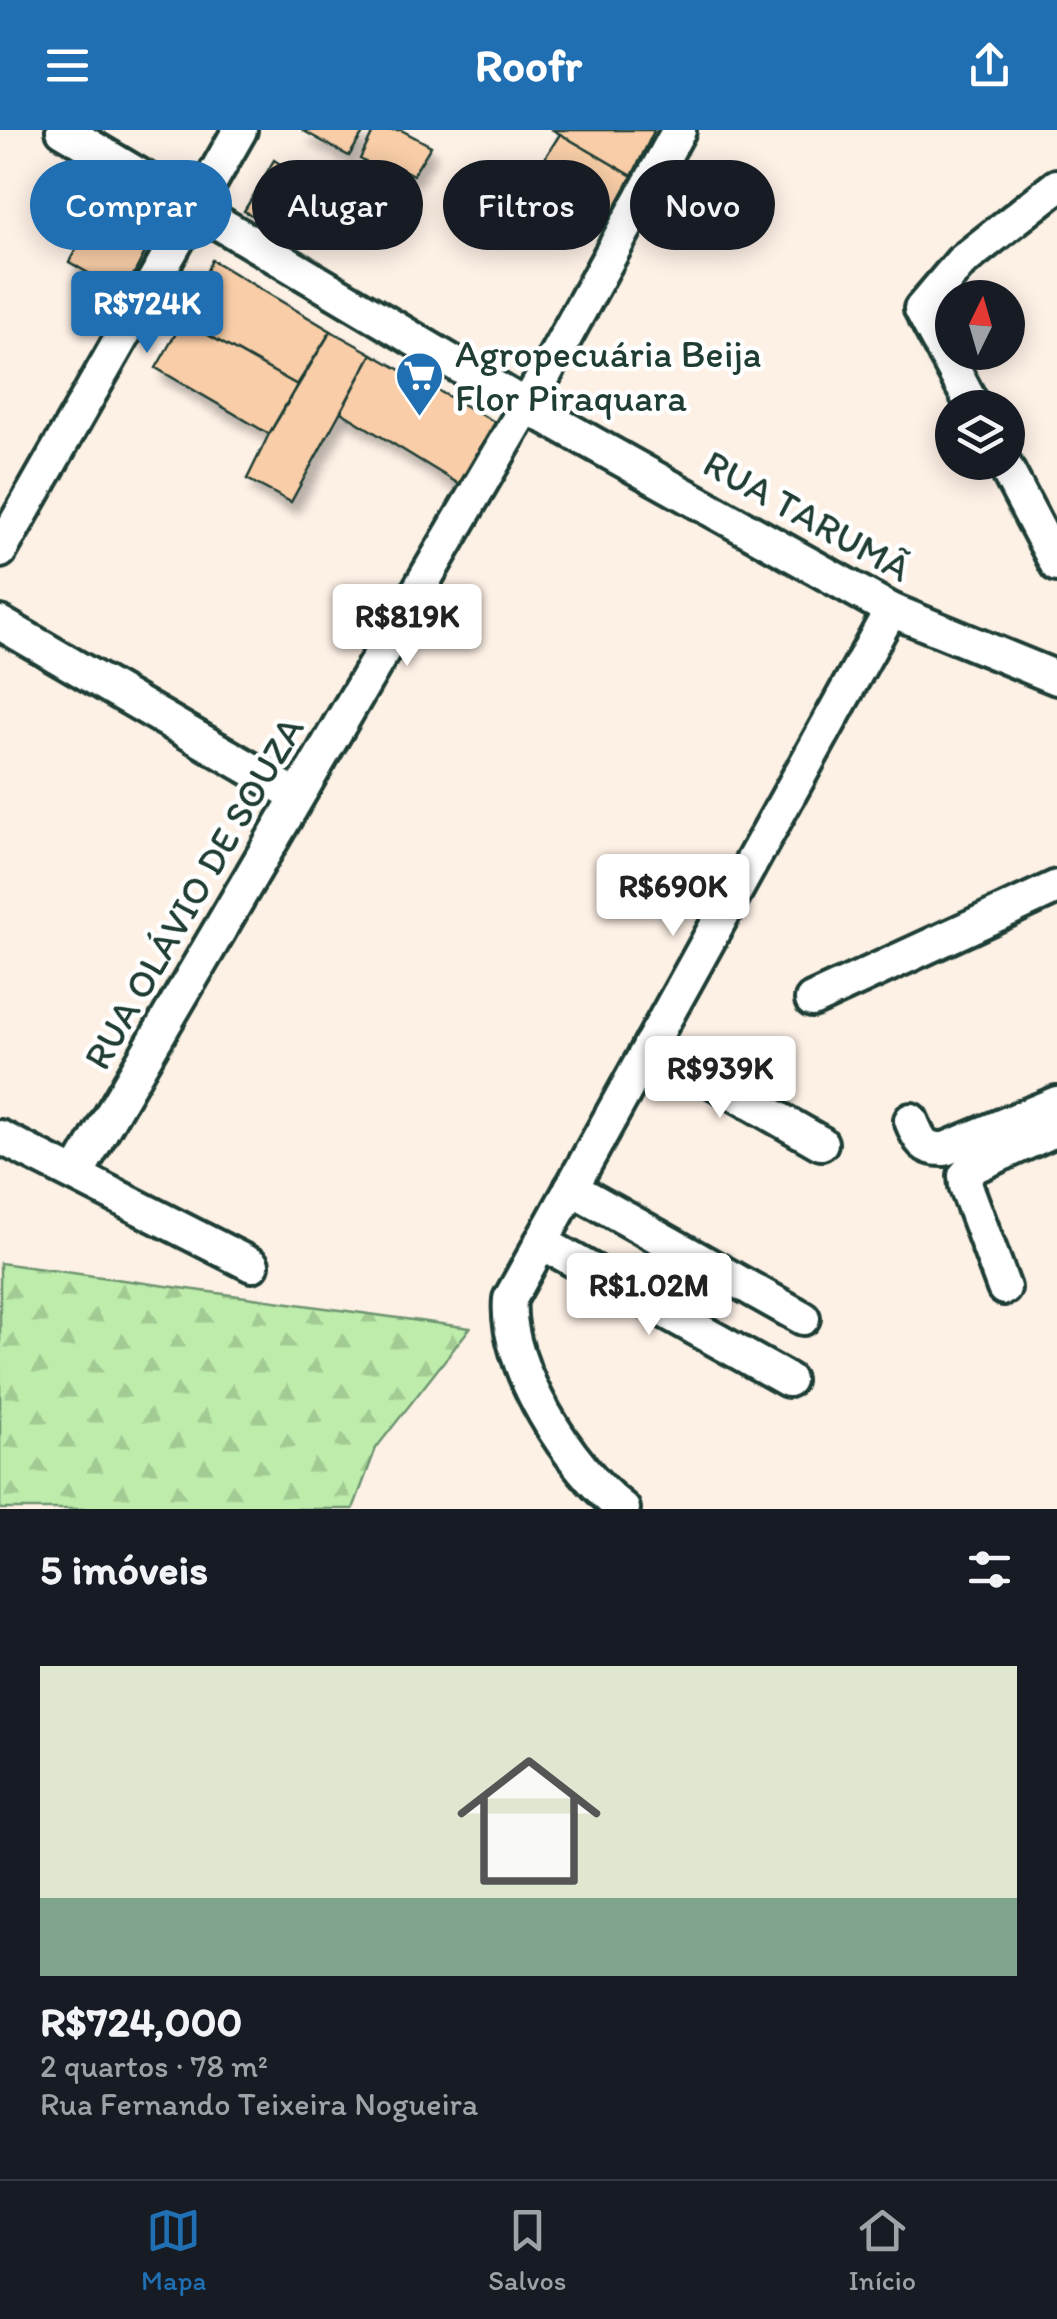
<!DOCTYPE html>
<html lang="pt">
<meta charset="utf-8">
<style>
:root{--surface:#171b24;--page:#20242c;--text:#f1f3f6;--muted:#9ea1a6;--line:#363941;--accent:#1f6fb2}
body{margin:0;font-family:Itim,sans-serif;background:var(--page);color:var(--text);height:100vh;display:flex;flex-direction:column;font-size:38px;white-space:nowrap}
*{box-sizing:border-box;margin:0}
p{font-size:32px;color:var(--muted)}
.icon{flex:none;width:55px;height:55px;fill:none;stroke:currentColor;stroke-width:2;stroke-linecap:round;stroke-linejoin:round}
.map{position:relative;height:1379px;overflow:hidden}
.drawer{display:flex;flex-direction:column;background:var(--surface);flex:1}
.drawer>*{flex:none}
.hud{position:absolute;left:30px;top:30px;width:998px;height:90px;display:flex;gap:20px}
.needle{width:65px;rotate:5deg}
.tools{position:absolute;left:935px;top:150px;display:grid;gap:20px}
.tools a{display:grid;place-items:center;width:90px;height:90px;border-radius:50%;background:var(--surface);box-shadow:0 5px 25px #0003;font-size:50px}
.price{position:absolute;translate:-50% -85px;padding:0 22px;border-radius:10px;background:#fff;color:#222;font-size:32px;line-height:65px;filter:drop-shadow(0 2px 5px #0008)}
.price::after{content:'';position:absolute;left:50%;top:60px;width:30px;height:22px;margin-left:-15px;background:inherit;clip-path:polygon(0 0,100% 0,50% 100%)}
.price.active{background:var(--accent);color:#fff}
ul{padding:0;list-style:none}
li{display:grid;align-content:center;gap:20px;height:530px;padding:0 40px}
li span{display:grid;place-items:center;height:310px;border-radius:0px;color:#555}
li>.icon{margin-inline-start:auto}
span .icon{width:180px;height:180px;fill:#fffc;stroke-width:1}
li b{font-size:42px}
h2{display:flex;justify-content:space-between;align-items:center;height:120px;padding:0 40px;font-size:42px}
.tag{padding:0 35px;border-radius:45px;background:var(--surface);box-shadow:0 5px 25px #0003;font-size:35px;line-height:90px}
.tag.active{background:var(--accent);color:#fff}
header{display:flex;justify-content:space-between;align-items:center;height:130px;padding:0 40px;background:var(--accent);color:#fff;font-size:45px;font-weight:700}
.menu{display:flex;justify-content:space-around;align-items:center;height:140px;border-top:2px solid var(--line);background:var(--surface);font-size:28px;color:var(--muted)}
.menu a{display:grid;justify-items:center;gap:5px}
.menu .active{color:var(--accent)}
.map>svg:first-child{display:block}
.forest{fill:url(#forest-firs);stroke:#6e9470;stroke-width:2.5}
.building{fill:#f8cda7;stroke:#1f3d34;stroke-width:2.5;filter:url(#shadow)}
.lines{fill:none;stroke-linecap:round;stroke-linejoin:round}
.minor-casing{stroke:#1f3d34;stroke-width:40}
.minor{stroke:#fff;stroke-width:32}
.labels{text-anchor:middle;stroke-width:9;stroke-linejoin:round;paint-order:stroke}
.poi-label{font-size:38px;fill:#1f3d34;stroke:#fff;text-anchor:start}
.street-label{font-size:38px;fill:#1f3d34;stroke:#fff}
</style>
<header><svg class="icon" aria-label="menu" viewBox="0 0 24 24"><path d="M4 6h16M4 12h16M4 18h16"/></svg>Roofr<svg class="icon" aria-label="share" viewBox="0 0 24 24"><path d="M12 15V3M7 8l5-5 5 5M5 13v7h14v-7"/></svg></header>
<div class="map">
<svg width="1057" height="1379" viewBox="0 0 1057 1379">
<defs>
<pattern id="forest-firs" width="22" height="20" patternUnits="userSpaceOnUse" patternTransform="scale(2.5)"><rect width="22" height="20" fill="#bdecab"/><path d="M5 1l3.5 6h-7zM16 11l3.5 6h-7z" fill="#a2cb94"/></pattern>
<filter id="shadow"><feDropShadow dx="6" dy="11" stdDeviation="5" flood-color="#0004"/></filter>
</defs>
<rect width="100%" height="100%" fill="#fdf0e5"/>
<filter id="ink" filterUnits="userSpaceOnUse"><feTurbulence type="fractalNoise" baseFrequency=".01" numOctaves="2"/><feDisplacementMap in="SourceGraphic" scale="20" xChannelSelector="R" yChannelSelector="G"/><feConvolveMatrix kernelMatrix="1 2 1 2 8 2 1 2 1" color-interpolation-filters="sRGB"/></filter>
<g filter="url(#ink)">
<!-- forest -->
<path class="forest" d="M0,1133L470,1198L376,1318L353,1379H0Z"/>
<!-- building -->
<g class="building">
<path d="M302,0H365L349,26Z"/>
<path d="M374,0H401L431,16L413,45L400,38L391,46L360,29Z"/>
<path d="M553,0H652L654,1L632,46Z"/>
<path d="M560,4L632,46L610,86L536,42Z"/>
<path d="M274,30L294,43L274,74L255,63Z"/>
<path d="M294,43L328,59L310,97L274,74Z"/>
<path d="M112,54L165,84L124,163L69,132Z"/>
<path d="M255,63L277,75L265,92L244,81Z"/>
<path d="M212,130L331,201L297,255L183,191Z"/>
<path d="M183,191L297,255L269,304L156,238Z"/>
<path d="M331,201L372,224L291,372L247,349L269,304Z"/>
<path d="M372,224L500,295L464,357L341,282Z"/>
</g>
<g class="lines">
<defs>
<g id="minor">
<path d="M63,0L526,276L891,480L1057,548"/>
<path d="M974,278L921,179L961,132L1057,56"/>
<path d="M1003,332L1057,435"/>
<path d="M0,421L240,0"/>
<path d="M0,493L297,666"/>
<path d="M812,870L1057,757"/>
<path d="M650,915L821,1013"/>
<path d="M911,990C919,1009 922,1020 945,1019L1057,973"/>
<path d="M0,1007L252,1135"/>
<path d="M76,1045L545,244L679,0"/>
<path d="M571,1058L803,1188"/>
<path d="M541,1112L788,1250"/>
<path d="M1004,1158L966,1056L965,1046L973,1037L1057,999"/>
<path d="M623,1379C571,1340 504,1235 510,1169L891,480"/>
</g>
</defs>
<!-- minor casing -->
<use href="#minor" class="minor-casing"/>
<!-- minor -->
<use href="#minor" class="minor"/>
</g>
</g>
<!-- icons -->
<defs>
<symbol id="supermarket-pin" viewBox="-11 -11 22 30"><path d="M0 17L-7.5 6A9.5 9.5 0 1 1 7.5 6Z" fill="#1f6fb2" stroke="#fff"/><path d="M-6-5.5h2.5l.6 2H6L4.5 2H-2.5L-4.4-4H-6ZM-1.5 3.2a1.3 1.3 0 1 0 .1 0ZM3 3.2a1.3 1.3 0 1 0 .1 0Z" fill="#fff"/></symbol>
</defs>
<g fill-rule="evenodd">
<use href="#supermarket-pin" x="392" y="218" width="55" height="75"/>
</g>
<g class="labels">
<!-- poi labels -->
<g class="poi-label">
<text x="455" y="237">Agropecuária Beija<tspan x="455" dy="44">Flor Piraquara</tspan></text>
</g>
<!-- street labels -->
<g class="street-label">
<text transform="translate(807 386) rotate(29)" y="13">RUA TARUMÃ</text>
<text transform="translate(194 763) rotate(-60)" y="13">RUA OLÁVIO DE SOUZA</text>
</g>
</g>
</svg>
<div class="tools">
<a><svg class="needle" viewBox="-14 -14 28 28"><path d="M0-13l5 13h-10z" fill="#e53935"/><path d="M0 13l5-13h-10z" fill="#9ea1a6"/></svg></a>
<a><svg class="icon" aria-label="layers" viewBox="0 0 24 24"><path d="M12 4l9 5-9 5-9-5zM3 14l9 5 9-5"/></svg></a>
</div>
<b class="price active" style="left:147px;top:226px">R$724K</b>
<b class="price" style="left:407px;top:539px">R$819K</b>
<b class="price" style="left:673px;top:809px">R$690K</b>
<b class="price" style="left:720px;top:991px">R$939K</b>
<b class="price" style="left:649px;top:1208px">R$1.02M</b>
<div class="hud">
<a class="tag active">Comprar</a>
<a class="tag">Alugar</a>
<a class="tag">Filtros</a>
<a class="tag">Novo</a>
</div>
</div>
<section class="drawer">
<h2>5 imóveis<svg class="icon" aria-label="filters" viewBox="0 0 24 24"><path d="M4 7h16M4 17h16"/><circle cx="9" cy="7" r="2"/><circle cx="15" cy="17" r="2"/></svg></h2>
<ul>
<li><span style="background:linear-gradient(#dfe7d0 75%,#7fa58c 0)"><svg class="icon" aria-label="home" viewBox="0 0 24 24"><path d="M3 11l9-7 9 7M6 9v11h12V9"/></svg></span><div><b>R$724,000</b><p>2 quartos · 78 m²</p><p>Rua Fernando Teixeira Nogueira</p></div></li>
</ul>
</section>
<nav class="menu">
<a class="active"><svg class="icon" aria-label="map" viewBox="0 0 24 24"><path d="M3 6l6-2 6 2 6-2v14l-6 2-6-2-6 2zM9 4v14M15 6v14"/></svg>Mapa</a>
<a><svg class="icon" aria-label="saved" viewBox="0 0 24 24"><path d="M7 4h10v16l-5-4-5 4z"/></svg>Salvos</a>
<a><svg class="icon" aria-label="home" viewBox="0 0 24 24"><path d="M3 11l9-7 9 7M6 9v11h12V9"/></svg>Início</a>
</nav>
